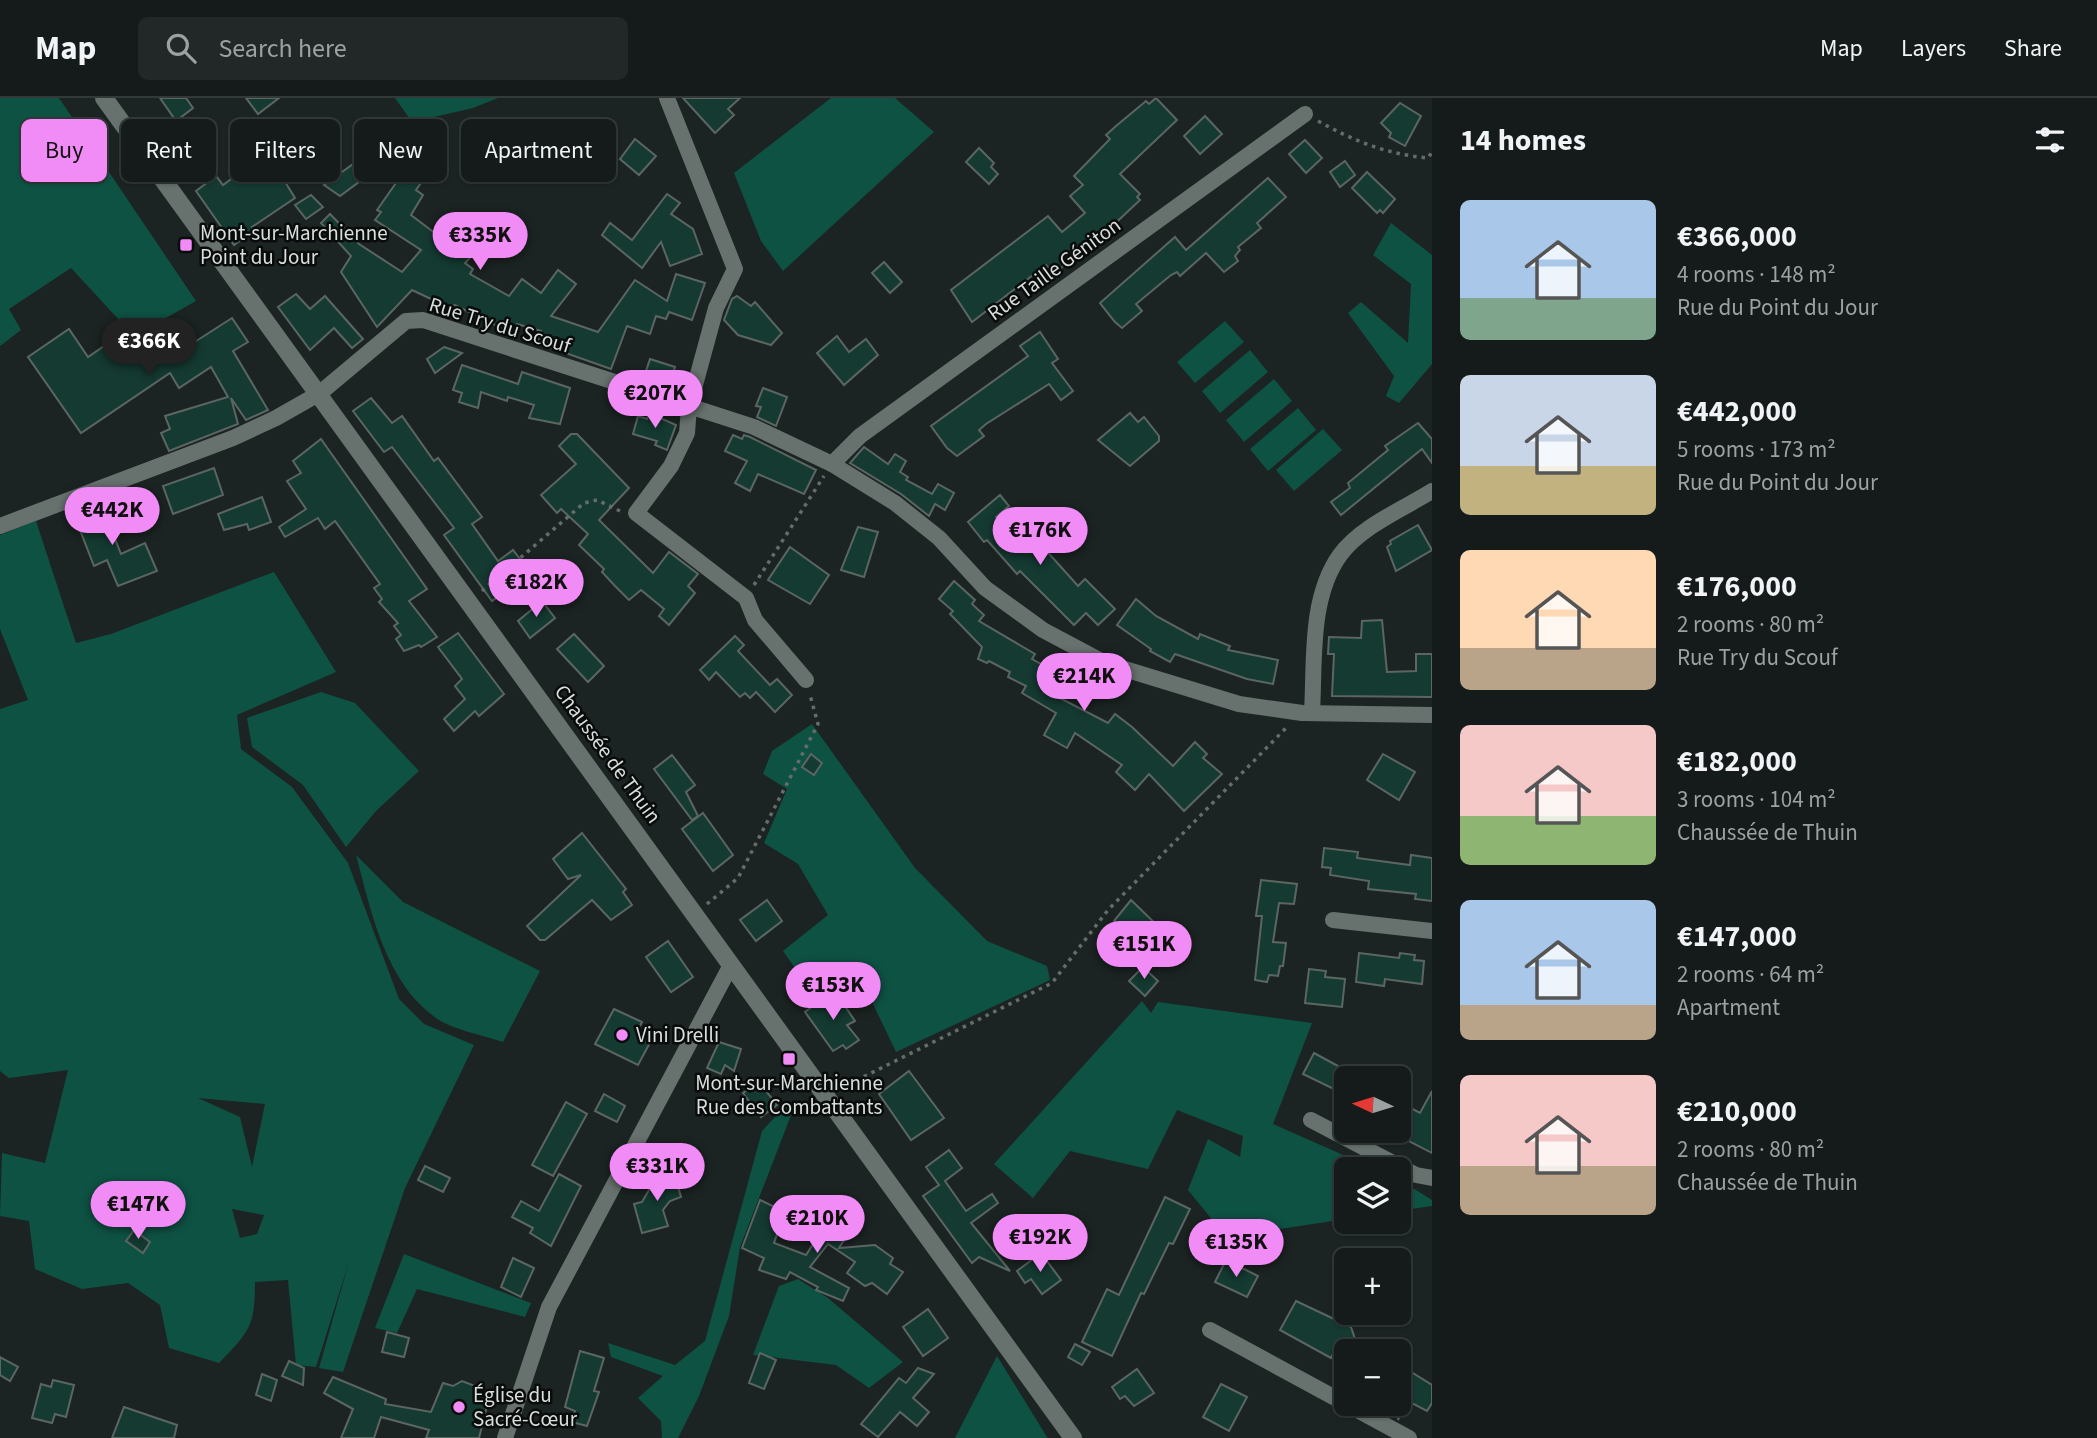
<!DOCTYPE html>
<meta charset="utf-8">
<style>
:root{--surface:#141b1a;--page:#212827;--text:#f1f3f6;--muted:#9da1a2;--line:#333939;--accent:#f18bf5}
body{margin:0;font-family:"Source Sans 3",sans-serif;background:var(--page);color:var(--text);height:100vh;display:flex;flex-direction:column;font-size:26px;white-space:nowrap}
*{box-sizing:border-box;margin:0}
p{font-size:23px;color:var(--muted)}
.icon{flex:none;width:38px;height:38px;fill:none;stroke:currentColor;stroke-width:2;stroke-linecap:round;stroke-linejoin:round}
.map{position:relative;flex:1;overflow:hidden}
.details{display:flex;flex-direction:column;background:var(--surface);width:665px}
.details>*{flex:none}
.guide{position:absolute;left:21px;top:21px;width:665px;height:63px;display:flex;gap:14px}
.needle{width:46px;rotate:274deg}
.buttons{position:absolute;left:1334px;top:968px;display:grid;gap:14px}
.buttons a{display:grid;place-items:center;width:77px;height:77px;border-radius:10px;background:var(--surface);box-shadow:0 2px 5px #0004,0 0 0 2px var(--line);font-size:35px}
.price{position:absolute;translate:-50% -60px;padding:0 16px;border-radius:24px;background:var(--accent);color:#111;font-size:23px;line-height:46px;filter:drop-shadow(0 2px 4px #0008)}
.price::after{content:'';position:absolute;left:50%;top:42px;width:21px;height:16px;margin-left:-10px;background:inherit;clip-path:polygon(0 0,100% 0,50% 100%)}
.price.on{background:#222;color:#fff}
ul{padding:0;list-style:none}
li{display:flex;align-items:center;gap:21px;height:175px;padding:0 28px}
li span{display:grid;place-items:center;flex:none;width:196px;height:140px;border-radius:10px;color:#555}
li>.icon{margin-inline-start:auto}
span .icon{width:84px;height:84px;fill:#fffc;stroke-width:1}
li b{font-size:30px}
h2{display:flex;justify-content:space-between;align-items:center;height:84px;padding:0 28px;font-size:30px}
.chip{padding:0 24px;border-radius:10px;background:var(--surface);box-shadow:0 2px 5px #0004,0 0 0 2px var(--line);font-size:24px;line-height:63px}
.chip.on{background:var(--accent);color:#111}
header{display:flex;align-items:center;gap:42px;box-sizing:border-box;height:98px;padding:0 35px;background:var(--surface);border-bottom:2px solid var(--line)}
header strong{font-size:33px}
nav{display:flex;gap:38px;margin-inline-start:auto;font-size:24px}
.search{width:490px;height:63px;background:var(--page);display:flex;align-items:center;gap:18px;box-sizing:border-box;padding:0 24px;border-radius:10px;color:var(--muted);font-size:26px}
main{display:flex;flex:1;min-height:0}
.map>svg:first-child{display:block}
.green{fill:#0e5244;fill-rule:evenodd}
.building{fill:#143a31;stroke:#5b6663;stroke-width:2}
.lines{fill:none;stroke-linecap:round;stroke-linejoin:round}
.path{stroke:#656d6b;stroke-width:3.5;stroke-dasharray:3.5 5;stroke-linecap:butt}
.street{stroke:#67716e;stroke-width:16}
.secondary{stroke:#67716e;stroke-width:18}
.poi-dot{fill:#f18bf5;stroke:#090c0b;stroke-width:2.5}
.labels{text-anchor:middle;stroke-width:5;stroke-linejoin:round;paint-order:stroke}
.poi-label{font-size:21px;fill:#d9dfdd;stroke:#090c0b;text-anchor:start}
.street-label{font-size:21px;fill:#d9dfdd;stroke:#090c0b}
</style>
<header>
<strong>Map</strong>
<div class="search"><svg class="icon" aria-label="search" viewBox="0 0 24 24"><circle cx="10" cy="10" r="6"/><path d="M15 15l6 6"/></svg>Search here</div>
<nav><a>Map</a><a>Layers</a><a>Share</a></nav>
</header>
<main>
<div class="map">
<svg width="1432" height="1340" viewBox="0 0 1432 1340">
<rect width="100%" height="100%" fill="#1b2422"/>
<!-- green -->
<g class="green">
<path d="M0,0H59L196,203L134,238L71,170L9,211L21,232L0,248Z"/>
<path d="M395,0H498L473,10L412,24Z"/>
<path d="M831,0H895L934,34L783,173L761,143L734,75Z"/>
<path d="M1391,125L1432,157V266L1399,305L1386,298L1394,278L1348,215L1361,204L1408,245L1411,186L1373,157Z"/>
<path d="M1225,223L1244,244L1195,285L1177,264Z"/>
<path d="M1250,252L1268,274L1220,315L1202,293Z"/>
<path d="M1274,281L1292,303L1244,344L1226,322Z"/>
<path d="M1298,310L1316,332L1268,373L1250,351Z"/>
<path d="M1323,331L1342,352L1294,393L1276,372Z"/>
<path d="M36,423L76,545L111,536L274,474L336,574L237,617L241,651L292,689L348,765L399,901L424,926L474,947L405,1090L343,1274L319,1270L349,1164L316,1269L296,1267L288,1182L255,1184C255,1229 249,1234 219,1265L169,1250L160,1207L128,1185L82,1191L35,1171L29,1123L0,1118L2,1055L45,1065L68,972L9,980L0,973V611L28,602L0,531V437ZM198,1000L265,1006L252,1069L240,1019ZM232,1111L264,1117L257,1136L240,1140Z"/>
<path d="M321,594L355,605L419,673L376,713L346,749L303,687L252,649L247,620Z"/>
<path d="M812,626L915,770L987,843L1047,868L1050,882L896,954L863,885L857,882L816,900L783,853L828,817L798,766L764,745L787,691L763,676L772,653Z"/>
<path d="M356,757L403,804L540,873L503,944C483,937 453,932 436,920C385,884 371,813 356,757Z"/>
<path d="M1142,903L1151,915L1158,904L1312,925L1273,1026L1375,1071H1346V1121L1226,1139L1188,1092L1208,1041L1240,1059L1243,1038L1177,1012L1148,1071L1070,1053L1033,1100L994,1066Z"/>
<path d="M787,1006L793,1012L740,1149L729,1218L699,1298L678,1340H662L661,1323L638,1300L663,1278L611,1259L608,1245L675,1267L705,1243L762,1033Z"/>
<path d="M1398,1081L1432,1102V1108L1398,1113Z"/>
<path d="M404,1156L531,1205L525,1219L417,1191L397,1235L375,1230Z"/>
<path d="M798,1181L828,1200L903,1264L869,1290L836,1267L753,1257L779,1188Z"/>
<path d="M997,1258L1047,1339L1048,1340H955Z"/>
</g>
<!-- building -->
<g class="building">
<path d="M160,0H186L193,10L176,23Z"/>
<path d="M246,0H279L258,16Z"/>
<path d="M683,0H740L728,11L734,17L715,35Z"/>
<path d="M1156,0L1177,22L1120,76L1140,96L1137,99L1140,102L1088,151L1086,148L1054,176L1046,167L972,224L951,192L1048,118L1062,134L1085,115L1070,98L1083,87L1074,78L1110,41L1106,37L1116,28L1146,3L1149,6Z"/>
<path d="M1400,5L1421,18L1405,48L1389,39L1391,35L1381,25Z"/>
<path d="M1205,18L1222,36L1200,56L1184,38Z"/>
<path d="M396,35L431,71L416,92L423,97L411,117L436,136L442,130L462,146L466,141L476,153L465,165L473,171L470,176L509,198L522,181L541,195L558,172L576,186L551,218L598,234L635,182L667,203L676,176L705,185L692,222L669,214L666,221L656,218L650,236L627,228L611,271L537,245L541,233L517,226L511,235L455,207L448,209L412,192L377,229L341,174L351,158L321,125L330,116L359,146L402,174L421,152L375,122L381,114L377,112L398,82L378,70L340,98L324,87Z"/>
<path d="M635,41L656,58L639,77L620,61Z"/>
<path d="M1305,42L1322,60L1306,75L1289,56Z"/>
<path d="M979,50L994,65L991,69L998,76L989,86L966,64Z"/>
<path d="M280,52L290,66L279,74L295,100L252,129L255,132L234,147L196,93L216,78L223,87L242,73L245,77Z"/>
<path d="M1345,63L1355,77L1340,89L1330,74Z"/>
<path d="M1367,74L1395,101L1383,115L1380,112L1377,115L1352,90Z"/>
<path d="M1268,80L1286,99L1257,125L1261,130L1238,149L1240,152L1235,158L1238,163L1224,174L1206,155L1180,178L1177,174L1171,177L1136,206L1142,213L1122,230L1115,224L1100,205L1175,139L1186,152Z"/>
<path d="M667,96L680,105L671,116L693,131L702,156L670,168L661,144L642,170L602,137L610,125L632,142Z"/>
<path d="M311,97L323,109L306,121L295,107Z"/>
<path d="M884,164L902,184L890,195L872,175Z"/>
<path d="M296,196L310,211L325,198L363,241L352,250L334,230L310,252L278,209Z"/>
<path d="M737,198L751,208L755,204L782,235L771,247L738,237L724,222L732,201Z"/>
<path d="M232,220L248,244L233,253L268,312L246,322L231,300L238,326L169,353L161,335L170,331L165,318L228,299L211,269L179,290L170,275L81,335L28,259L69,231L88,259L120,237L123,241L152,222L176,256Z"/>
<path d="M1040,234L1058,261L1052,265L1073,293L1061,302L1049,286L986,326L979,332L984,338L957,358L947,350L931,328L1028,258L1020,248Z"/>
<path d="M837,238L849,254L866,241L878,257L844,287L817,255Z"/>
<path d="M444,249L462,255L435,275L427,261Z"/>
<path d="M650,261L675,269L673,276L681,280L677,293L648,284L651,275L646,273Z"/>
<path d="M462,267L518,286L522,274L570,290L560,326L529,320L534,307L508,299L507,303L481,294L478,310L459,304L462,295L453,292Z"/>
<path d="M763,290L787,299L776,328L757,319L761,309L756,308Z"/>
<path d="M371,300L392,325L402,318L434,363L438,360L482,419L472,426L498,463L513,452L523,465L526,462L536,477L524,488L520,483L492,503L444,437L454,430L392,349L384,354L353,313Z"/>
<path d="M649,315L676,327L667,352L655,347L657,343L633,336L638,318L647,321Z"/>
<path d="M1130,315L1138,324L1144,319L1159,338V343L1130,368L1098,342Z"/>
<path d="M1418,325L1432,341V365L1422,351L1341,417L1331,404L1350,390L1348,385L1388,352L1385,348Z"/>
<path d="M571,336H577L629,390L599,422L653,475L669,454L698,476L688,488L695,495L669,527L659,518L664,511L641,492L629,502L615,488L602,474L604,471L579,447L588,436L561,411L557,415L541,397L576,366L559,348Z"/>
<path d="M733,337L742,341L744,337L750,339L816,372L804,396L758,376L750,393L735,385L747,363L725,353Z"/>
<path d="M321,341L427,491L409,503L437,539L421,549L419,547L404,553L396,541L401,537L394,528L398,525L379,504L382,501L374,490L380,486L335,423L325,431L318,420L285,439L279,429L306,411L287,383L301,375L293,363Z"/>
<path d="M864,349L888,366L895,356L906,363L900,374L908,379L906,382L932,396L938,386L954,395L945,412L935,406L929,418L901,396L850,365Z"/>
<path d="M214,370L223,397L173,416L163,388Z"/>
<path d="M1000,397L1009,408L996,419L1015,440L1027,431L1078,488L1085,481L1115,511L1098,527L1086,515L1074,527L1020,473L1017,476L987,442L984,444L968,424Z"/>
<path d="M262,399L271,424L249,432L247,426L224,432L218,416Z"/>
<path d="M100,403L121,456L145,445L157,473L118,488L107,462L94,468L73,414Z"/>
<path d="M1418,427L1432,452L1396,473L1387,449L1391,446L1390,443Z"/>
<path d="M858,429L878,434L864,479L841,472Z"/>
<path d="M790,449L829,477L810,506L768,482Z"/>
<path d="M954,483L975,502L972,506L984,517L979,523L1035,556L1032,561L1062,578L1054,597L1108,625L1115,616L1132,629L1173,668L1195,644L1207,656L1203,660L1222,676L1184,713L1149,676L1135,692L1116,674L1122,667L1075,635L1067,650L1044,637L1056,615L1022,595L1026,588L1008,579L1010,574L989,563L987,565L978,561L982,549L950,516L953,513L939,501Z"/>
<path d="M1136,501L1156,518L1198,541L1200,536L1230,548L1228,552L1278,562L1273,586L1247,581L1175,556L1170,564L1150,553L1151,551L1117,527Z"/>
<path d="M542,503L555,520L530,540L518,523Z"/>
<path d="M1382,522L1387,574L1416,573V556H1432V599L1332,598L1334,556H1328L1329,539L1361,540L1362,523Z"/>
<path d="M458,535L504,596L479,618L475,613L454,633L444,621L465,601L455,588L462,581L438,549Z"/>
<path d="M574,536L604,568L588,584L557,551Z"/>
<path d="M735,538L744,547L738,553L770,587L777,581L792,597L775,614L756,594L750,600L745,595L740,599L716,574L709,582L700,572Z"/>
<path d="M811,656L822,665L814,677L802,669Z"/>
<path d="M1383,656L1415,674L1399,702L1367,682Z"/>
<path d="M672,657L695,687L686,694L698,718L692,722L654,671Z"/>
<path d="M703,715L733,757L713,773L682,731Z"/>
<path d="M582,735L626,791L623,794L632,807L611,822L592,802L545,842H540L527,828L581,777L568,781L553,761Z"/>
<path d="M1324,750L1358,754L1357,760L1410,767L1411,757L1432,760V803L1415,801L1416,796L1368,791L1369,783L1330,777L1331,770L1322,769Z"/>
<path d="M1261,782L1297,786L1294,806L1279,805L1273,844L1286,845L1283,868H1280L1278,878L1269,877L1267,884L1255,882L1262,818H1256Z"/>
<path d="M767,802L782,823L756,843L740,822Z"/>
<path d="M1131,802L1163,833L1145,853L1114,823Z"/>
<path d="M668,843L693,879L671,894L646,859Z"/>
<path d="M1359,855L1399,860L1400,855L1415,857L1414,862L1424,863L1422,886L1385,881L1384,888L1356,884Z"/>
<path d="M1143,869L1158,883L1145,898L1129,883Z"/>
<path d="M1309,871L1326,873L1325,879L1345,881L1342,909L1305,905Z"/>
<path d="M836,895L855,923L847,927L859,942L846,951L843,947L833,953L805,914L829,896L831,899Z"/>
<path d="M614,911L642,924L637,933L652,941L638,967L595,946Z"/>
<path d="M719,944L741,951L734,973L725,967L721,976L707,970Z"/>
<path d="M1314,955L1360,980H1346V997L1303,976Z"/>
<path d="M909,973L944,1020L911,1042L879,996Z"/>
<path d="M759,984L777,1007L761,1019L743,995Z"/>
<path d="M1432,993V1055L1393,1035L1398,1032V1024L1407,1008L1420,1015Z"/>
<path d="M604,996L625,1008L617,1024L595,1013Z"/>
<path d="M566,1004L587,1016L553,1078L532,1067Z"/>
<path d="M949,1052L962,1070L945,1083L966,1113L992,1096L998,1105L971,1125L1010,1173L979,1159L972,1165L923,1098L939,1087L926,1069Z"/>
<path d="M425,1068L450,1080L443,1094L418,1082Z"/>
<path d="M674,1075L681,1099L670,1103L663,1112L668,1128L642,1135L634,1106L642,1104L649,1092L647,1083Z"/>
<path d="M559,1076L581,1088L551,1148L530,1135L533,1130L512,1119L521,1103L539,1113Z"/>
<path d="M1165,1099L1190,1111L1173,1146L1169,1145L1144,1196L1141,1195L1112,1258L1082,1244L1107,1191L1119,1197Z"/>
<path d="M760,1102L785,1114L774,1145L806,1157L831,1118L851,1131L839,1150L875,1147L893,1160L890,1166L903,1174L887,1196L872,1185L865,1188L847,1175L855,1164L828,1146L810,1169L849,1190L843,1203L816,1192L818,1189L790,1174L786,1181L759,1172L764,1160L742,1150Z"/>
<path d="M134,1132L150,1144L143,1155L126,1143Z"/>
<path d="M1041,1155L1061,1182L1042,1196L1031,1181L1025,1185L1017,1173Z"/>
<path d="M513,1160L534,1170L521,1199L501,1189Z"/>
<path d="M1226,1162L1258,1178L1247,1199L1215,1184Z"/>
<path d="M1296,1203L1351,1229L1359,1253H1346V1262L1333,1256L1331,1260L1280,1232Z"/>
<path d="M928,1211L948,1240L923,1258L903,1229Z"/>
<path d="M387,1234L409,1240L404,1259L382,1254Z"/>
<path d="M1075,1246L1090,1254L1082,1267L1068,1259Z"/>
<path d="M580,1253L604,1260L594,1293L599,1294L587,1328L572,1324L575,1313L565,1309Z"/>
<path d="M760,1255L776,1262L764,1291L749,1285Z"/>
<path d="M0,1259L18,1269L10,1283L0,1277Z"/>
<path d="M289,1263L304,1270L303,1287L282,1278Z"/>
<path d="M918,1270L934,1276L913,1300L929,1314L917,1328L900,1314L878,1339L861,1326L899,1280L906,1285Z"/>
<path d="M1137,1271L1154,1295L1134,1308L1125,1298L1120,1301L1112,1289Z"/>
<path d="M1408,1272L1432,1287V1305L1427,1313L1408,1303L1398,1322V1292Z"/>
<path d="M262,1276L277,1282L271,1303L256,1297Z"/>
<path d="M333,1279L386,1301L385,1306L431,1314L443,1285L453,1288L462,1283L475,1288L480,1297L489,1300L479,1340H426L429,1332L381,1319L374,1340H341L353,1311L324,1295Z"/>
<path d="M53,1282L74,1287L66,1319L55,1316L52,1325L32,1320L41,1286L51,1289Z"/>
<path d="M1221,1286L1247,1299L1229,1333L1203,1319Z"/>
<path d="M124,1309L177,1327L174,1340H112Z"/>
</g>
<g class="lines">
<!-- path -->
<g class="path">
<path d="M1318,23C1354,43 1386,56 1428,60L1432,54"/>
<path d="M754,487L824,378"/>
<path d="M482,493L584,405L597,402L620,413"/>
<path d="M707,806L738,780L818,626L810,597"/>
<path d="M841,990L1052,885L1108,812L1287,629"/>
</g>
<!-- street -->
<g class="street">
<path d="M667,0L735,171L716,210L689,309L687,335L671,368L636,415L746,500L755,522L806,582"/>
<path d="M832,366L860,338L1305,16"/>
<path d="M0,428L233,340L276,320L320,295L406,223L423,222L754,329L832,366L895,405L939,440L985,490L1043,532L1105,565L1239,606L1302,615L1432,617"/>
<path d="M1312,614C1315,564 1309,500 1340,457C1360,429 1403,411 1432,393"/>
<path d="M1333,822L1432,833"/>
<path d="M1311,1022L1416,1077L1432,1080"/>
<path d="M1210,1232L1409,1340"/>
<path d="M505,1340L549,1209L731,867"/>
</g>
<!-- secondary -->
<path class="secondary" d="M104,0L1073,1340"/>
</g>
<!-- markers -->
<g class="poi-dot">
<rect x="179" y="140" width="14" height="14" rx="3.5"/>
<circle cx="622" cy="937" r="7"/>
<rect x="782" y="954" width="14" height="14" rx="3.5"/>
<circle cx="459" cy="1309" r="7"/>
</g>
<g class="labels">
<!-- poi labels -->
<g class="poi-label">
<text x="200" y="142">Mont-sur-Marchienne<tspan x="200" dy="24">Point du Jour</tspan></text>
<text x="636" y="944">Vini Drelli</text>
<text x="789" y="992" text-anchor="middle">Mont-sur-Marchienne<tspan x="789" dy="24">Rue des Combattants</tspan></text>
<text x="473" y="1304">Église du<tspan x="473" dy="24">Sacré-Cœur</tspan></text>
</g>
<!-- street labels -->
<g class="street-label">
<text transform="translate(1054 171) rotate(-36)" y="7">Rue Taille Géniton</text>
<text transform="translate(500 227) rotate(17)" y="7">Rue Try du Scouf</text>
<text transform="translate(608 656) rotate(54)" y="7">Chaussée de Thuin</text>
</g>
</g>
</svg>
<div class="buttons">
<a><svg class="needle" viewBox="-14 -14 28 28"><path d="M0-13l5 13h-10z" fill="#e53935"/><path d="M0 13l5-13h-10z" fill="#9da1a2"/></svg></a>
<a><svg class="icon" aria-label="layers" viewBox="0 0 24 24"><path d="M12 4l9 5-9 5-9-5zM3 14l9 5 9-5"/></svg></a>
<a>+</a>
<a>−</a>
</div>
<b class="price" style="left:480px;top:174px">€335K</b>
<b class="price on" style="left:149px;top:280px">€366K</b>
<b class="price" style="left:655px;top:332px">€207K</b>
<b class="price" style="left:112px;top:449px">€442K</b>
<b class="price" style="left:1040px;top:469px">€176K</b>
<b class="price" style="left:536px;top:521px">€182K</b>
<b class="price" style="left:1084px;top:615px">€214K</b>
<b class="price" style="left:1144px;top:883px">€151K</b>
<b class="price" style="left:833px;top:924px">€153K</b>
<b class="price" style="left:657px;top:1105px">€331K</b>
<b class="price" style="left:138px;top:1143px">€147K</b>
<b class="price" style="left:817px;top:1157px">€210K</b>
<b class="price" style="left:1040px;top:1176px">€192K</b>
<b class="price" style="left:1236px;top:1181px">€135K</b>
<div class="guide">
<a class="chip on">Buy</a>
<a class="chip">Rent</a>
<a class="chip">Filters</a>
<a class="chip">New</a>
<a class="chip">Apartment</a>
</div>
</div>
<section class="details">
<h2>14 homes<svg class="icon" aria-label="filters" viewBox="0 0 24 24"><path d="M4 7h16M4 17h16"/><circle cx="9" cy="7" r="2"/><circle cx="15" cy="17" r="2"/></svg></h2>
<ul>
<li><span style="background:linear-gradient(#a9c7e8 70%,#7fa58c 0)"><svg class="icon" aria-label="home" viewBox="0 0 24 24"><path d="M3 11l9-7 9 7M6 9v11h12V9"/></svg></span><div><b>€366,000</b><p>4 rooms · 148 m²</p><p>Rue du Point du Jour</p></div></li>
<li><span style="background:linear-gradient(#c9d6e8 65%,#c2b280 0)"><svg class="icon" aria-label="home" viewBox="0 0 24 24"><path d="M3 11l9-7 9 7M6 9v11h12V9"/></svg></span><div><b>€442,000</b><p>5 rooms · 173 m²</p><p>Rue du Point du Jour</p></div></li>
<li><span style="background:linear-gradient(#ffd9b3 70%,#b9a48a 0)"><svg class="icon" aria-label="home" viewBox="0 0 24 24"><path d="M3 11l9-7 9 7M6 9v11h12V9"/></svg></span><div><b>€176,000</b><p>2 rooms · 80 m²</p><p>Rue Try du Scouf</p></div></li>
<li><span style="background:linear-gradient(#f6c9c9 65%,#8fb573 0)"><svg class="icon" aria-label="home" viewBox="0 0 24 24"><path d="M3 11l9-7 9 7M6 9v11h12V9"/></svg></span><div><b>€182,000</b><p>3 rooms · 104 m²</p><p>Chaussée de Thuin</p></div></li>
<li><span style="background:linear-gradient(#a9c7e8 75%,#b9a48a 0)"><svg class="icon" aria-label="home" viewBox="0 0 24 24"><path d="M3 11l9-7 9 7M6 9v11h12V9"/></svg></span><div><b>€147,000</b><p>2 rooms · 64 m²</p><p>Apartment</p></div></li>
<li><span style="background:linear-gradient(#f6c9c9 65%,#b9a48a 0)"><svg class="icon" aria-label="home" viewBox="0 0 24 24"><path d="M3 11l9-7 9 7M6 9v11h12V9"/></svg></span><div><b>€210,000</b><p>2 rooms · 80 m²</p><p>Chaussée de Thuin</p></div></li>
</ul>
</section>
</main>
